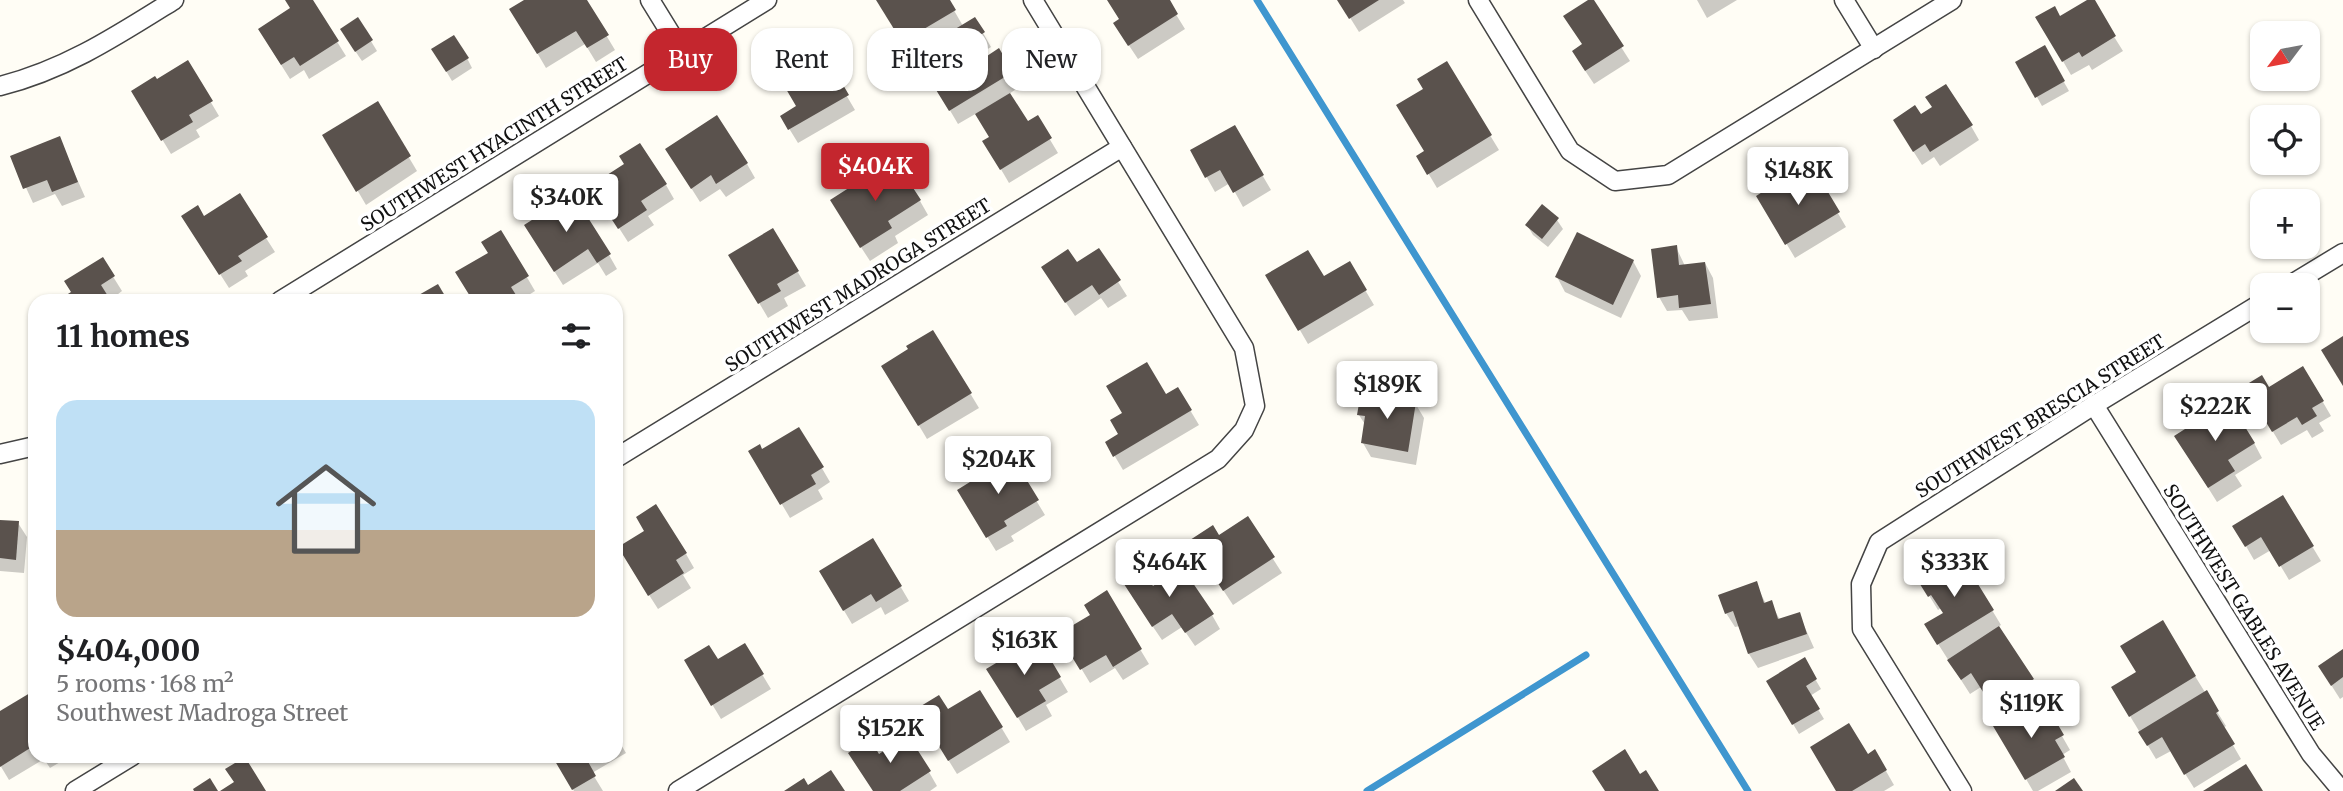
<!DOCTYPE html>
<meta charset="utf-8">
<style>
:root{--surface:#fff;--page:#f2f2f2;--text:#202124;--muted:#757577;--accent:#c4262e}
body{margin:0;font-family:Merriweather,serif;background:var(--page);color:var(--text);height:100vh;display:flex;flex-direction:column;font-size:26px;white-space:nowrap}
*{box-sizing:border-box;margin:0}
p{font-size:23px;color:var(--muted)}
.icon{flex:none;width:38px;height:38px;fill:none;stroke:currentColor;stroke-width:2;stroke-linecap:round;stroke-linejoin:round}
.map{position:relative;flex:1;overflow:hidden}
.drawer{position:absolute;left:28px;top:294px;width:595px;height:469px;display:flex;flex-direction:column;background:var(--surface);border-radius:21px;box-shadow:0 2px 5px #0004}
.drawer>*{flex:none}
.top-card{position:absolute;left:644px;top:28px;width:665px;height:63px;display:flex;gap:14px}
.needle{width:46px;rotate:238deg}
.fabs{position:absolute;left:2250px;top:21px;display:grid;gap:14px}
.fabs a{display:grid;place-items:center;width:70px;height:70px;border-radius:14px;background:var(--surface);box-shadow:0 2px 5px #0004;font-size:35px}
.price{position:absolute;translate:-50% -60px;padding:0 16px;border-radius:7px;background:#fff;color:#222;font-size:23px;line-height:46px;filter:drop-shadow(0 2px 4px #0008)}
.price::after{content:'';position:absolute;left:50%;top:42px;width:21px;height:16px;margin-left:-10px;background:inherit;clip-path:polygon(0 0,100% 0,50% 100%)}
.price.active{background:var(--accent);color:#fff}
ul{padding:0;list-style:none}
li{display:grid;align-content:center;gap:14px;height:371px;padding:0 28px}
li span{display:grid;place-items:center;height:217px;border-radius:21px;color:#555}
li>.icon{margin-inline-start:auto}
span .icon{width:126px;height:126px;fill:#fffc;stroke-width:1}
li b{font-size:30px}
h2{display:flex;justify-content:space-between;align-items:center;height:84px;padding:0 28px;font-size:30px}
.pill{padding:0 24px;border-radius:21px;background:var(--surface);box-shadow:0 2px 5px #0004;font-size:24px;line-height:63px}
.pill.active{background:var(--accent);color:#fff}
.map>svg:first-child{display:block}
.shadow{fill:#0003}
.lines{fill:none;stroke-linecap:round;stroke-linejoin:round}
.stream{stroke:#3f96cf;stroke-width:7}
.building{fill:#5a524d}
.street-casing{stroke:#444;stroke-width:21}
.street{stroke:#fff;stroke-width:18}
.labels{text-anchor:middle;stroke-width:7;stroke-linejoin:round;paint-order:stroke}
.street-label{font-size:19px;fill:#111;stroke:#fff}
</style>
<div class="map">
<svg width="2343" height="791" viewBox="0 0 2343 791">
<rect width="100%" height="100%" fill="#fffdf5"/>
<!-- shadow -->
<g class="shadow">
<path d="M287,0H311L346,56L309,79L304,70L290,79L268,44L292,9Z"/>
<path d="M527,0H585L615,50L596,62L585,44L546,68L512,10Z"/>
<path d="M878,0H948L963,26L975,19L991,47L983,52L986,58L998,51L1019,87L1009,94L1027,124L1037,118L1058,153L1009,183L985,142L992,138L977,113L958,124L916,53L911,55Z"/>
<path d="M1108,0H1167L1185,29L1138,59L1124,38L1121,20Z"/>
<path d="M1339,0H1403L1405,3L1359,32Z"/>
<path d="M1591,0L1630,61L1594,84L1582,66Z"/>
<path d="M1697,0H1737L1707,18Z"/>
<path d="M2091,0L2123,51L2092,70L2089,65L2071,75L2038,18H2060Z"/>
<path d="M358,20L377,51L362,61L347,39Z"/>
<path d="M2044,47L2069,91L2042,106L2018,63Z"/>
<path d="M822,54L855,110L798,143L782,117L799,107Z"/>
<path d="M467,58L472,68L452,81L439,59Z"/>
<path d="M187,62L219,116L196,130L200,137L171,154L133,91L156,82Z"/>
<path d="M1446,63L1499,150L1437,188L1418,156L1426,151L1425,90Z"/>
<path d="M377,104L417,171L366,205L325,135Z"/>
<path d="M1921,117L1971,126L1979,140L1940,166L1934,157L1922,165L1903,135Z"/>
<path d="M1234,127L1271,190L1243,207L1230,183L1215,192L1192,151Z"/>
<path d="M59,138L85,197L62,206L55,194L33,203L12,157Z"/>
<path d="M676,164H747L755,178L726,197L720,189L700,202Z"/>
<path d="M1815,174L1846,227L1795,258L1758,196L1788,191Z"/>
<path d="M666,185L674,199L648,216L654,225L628,242L601,200Z"/>
<path d="M239,196L275,252L245,271L248,276L229,288L192,230L204,218Z"/>
<path d="M920,201L928,215L895,236L898,243L870,261L840,215Z"/>
<path d="M1557,220L1563,229L1548,247L1533,235L1527,225Z"/>
<path d="M526,226L609,255L617,269L606,276L598,263L563,285Z"/>
<path d="M773,230L806,286L784,298L788,306L768,318L731,255Z"/>
<path d="M501,233L535,291L519,301H475L490,254Z"/>
<path d="M1676,247L1685,266L1705,263L1713,278L1718,318L1689,321L1682,310L1667,311L1659,297Z"/>
<path d="M1098,250L1127,296L1108,308L1101,298L1075,316L1052,282Z"/>
<path d="M102,259L122,291L109,301H60L73,293Z"/>
<path d="M1633,261L1641,276L1621,318L1565,292L1557,277Z"/>
<path d="M1349,263L1374,305L1308,344L1268,275L1323,279Z"/>
<path d="M933,332L979,408L927,439L884,367Z"/>
<path d="M2303,368L2331,416L2319,423L2324,431L2312,438L2307,430L2281,445L2246,387L2268,389Z"/>
<path d="M1178,390L1199,425L1123,470L1107,443L1165,397Z"/>
<path d="M1415,403L1424,418L1416,465L1371,457L1363,443L1366,426L1359,415Z"/>
<path d="M799,429L830,482L818,490L823,499L790,518L751,452L762,451Z"/>
<path d="M2254,443L2262,458L2235,475L2242,486L2217,502L2185,451Z"/>
<path d="M1011,459L1045,515L1011,536L1014,541L996,551L959,491Z"/>
<path d="M2283,498L2321,561L2289,580L2271,550L2254,560L2235,527Z"/>
<path d="M1247,518L1282,573L1233,605L1200,555L1218,537Z"/>
<path d="M0,521L18,523L27,537L24,573L0,571Z"/>
<path d="M873,540L909,601L885,615L881,607L852,624L821,572Z"/>
<path d="M686,554L694,568L683,575L691,588L658,609L628,562Z"/>
<path d="M1960,557L2001,625L1998,627L2040,694L2005,717L2007,719L2044,726L2062,736L2070,750L2062,755L2071,772L2038,791H2033L1995,726L2003,722L1981,687L1970,694L1926,625L1945,614L1941,608L1938,610L1920,581Z"/>
<path d="M1756,584L1766,604L1771,603L1780,620L1799,614L1814,648L1758,668L1749,654L1740,626L1735,627L1726,613Z"/>
<path d="M1152,588L1212,615L1220,629L1195,646L1182,627L1162,640L1132,596Z"/>
<path d="M1106,593L1149,664L1123,680L1115,668L1090,683L1061,635L1092,616Z"/>
<path d="M2162,623L2226,726L2223,728L2241,759L2194,788L2171,751L2156,759L2113,688L2138,673Z"/>
<path d="M1037,640L1068,692L1046,705L1052,716L1026,731L989,669Z"/>
<path d="M744,645L771,689L721,719L686,661H717Z"/>
<path d="M2343,651V697L2340,699L2328,680Z"/>
<path d="M1804,660L1821,689L1810,696L1824,719L1799,734L1768,682Z"/>
<path d="M980,692L1010,742L957,774L926,724Z"/>
<path d="M35,705V756L67,758L50,768L44,759L9,780L0,765V713Z"/>
<path d="M616,736L626,753L592,773L603,791H574L553,756H616Z"/>
<path d="M1875,752L1894,785L1884,791H1838Z"/>
<path d="M879,756L929,772L937,786L930,791H874Z"/>
</g>
<g class="lines">
<!-- stream -->
<g class="stream">
<path d="M1257,0L1748,791"/>
<path d="M1367,791L1586,655"/>
</g>
</g>
<!-- building -->
<g class="building">
<path d="M285,0H313L339,41L300,66L294,57L281,65L258,29L290,8Z"/>
<path d="M524,0H587L609,35L587,48L576,31L537,54L509,9Z"/>
<path d="M876,0H950L956,10L902,42Z"/>
<path d="M1107,0H1170L1178,14L1128,46L1113,23L1119,19Z"/>
<path d="M1337,0H1379L1349,19Z"/>
<path d="M1588,0H1594L1624,46L1585,71L1572,51L1582,44L1563,16Z"/>
<path d="M2087,0H2095L2116,36L2082,57L2079,52L2062,62L2035,17L2055,6L2060,16Z"/>
<path d="M358,17L373,40L355,52L340,29Z"/>
<path d="M975,17L985,32L976,38L987,56L999,48L1013,72L949,111L914,54Z"/>
<path d="M454,35L469,58L446,72L431,49Z"/>
<path d="M2045,45L2065,81L2035,98L2015,62Z"/>
<path d="M823,51L849,95L788,130L780,116L796,106L779,77Z"/>
<path d="M188,60L213,101L189,115L193,122L161,141L131,91L155,76L157,79Z"/>
<path d="M1447,61L1492,135L1427,175L1416,156L1424,151L1396,105L1423,89L1417,79Z"/>
<path d="M1946,84L1973,125L1930,152L1925,144L1913,152L1893,120L1915,105L1921,114L1932,107L1925,97Z"/>
<path d="M1010,93L1028,121L1038,115L1052,138L1000,170L982,141L989,137L975,114Z"/>
<path d="M378,101L411,156L356,192L322,135Z"/>
<path d="M717,115L748,163L716,184L711,175L691,189L665,149Z"/>
<path d="M1235,125L1264,175L1233,193L1220,170L1205,178L1190,150Z"/>
<path d="M60,136L78,182L52,192L47,180L23,189L10,156Z"/>
<path d="M640,143L667,184L641,201L647,210L618,229L590,186L624,164L619,156Z"/>
<path d="M894,159L921,200L888,221L892,228L860,248L830,200Z"/>
<path d="M1816,172L1840,212L1785,245L1756,196L1783,179L1789,188Z"/>
<path d="M240,193L268,237L238,256L242,261L219,275L181,216L198,205L204,216Z"/>
<path d="M573,194L611,254L597,263L588,249L554,272L524,225Z"/>
<path d="M1542,204L1559,218L1542,239L1525,225Z"/>
<path d="M773,228L799,271L777,284L781,291L758,304L728,255Z"/>
<path d="M501,230L529,276L511,287L516,295L506,301H494L493,298L488,301H473L455,272L488,253L481,242Z"/>
<path d="M1577,232L1634,260L1613,305L1555,277Z"/>
<path d="M1677,245L1679,265L1705,262L1711,304L1679,308L1678,295L1657,298L1651,249Z"/>
<path d="M1099,248L1121,280L1099,295L1092,285L1065,303L1041,267L1068,249L1077,262Z"/>
<path d="M1308,250L1324,276L1350,261L1367,290L1298,331L1265,275Z"/>
<path d="M103,257L115,276L101,285L111,301H57L71,292L64,281Z"/>
<path d="M438,284L448,301H420L417,296Z"/>
<path d="M933,330L972,393L918,426L881,366L908,349L906,346Z"/>
<path d="M2343,336V386L2321,350Z"/>
<path d="M1147,362L1166,394L1178,387L1192,410L1113,457L1105,442L1118,434L1110,420L1122,413L1106,386Z"/>
<path d="M2303,366L2324,401L2312,408L2317,416L2302,425L2297,417L2272,432L2244,386L2262,375L2269,387Z"/>
<path d="M1361,392L1416,402L1408,452L1361,443L1365,416L1357,415Z"/>
<path d="M2229,401L2255,443L2228,460L2235,471L2208,488L2174,436Z"/>
<path d="M799,427L824,467L811,475L816,484L780,505L748,451L760,444L762,449Z"/>
<path d="M1012,456L1039,500L1004,521L1007,526L986,538L957,490Z"/>
<path d="M2283,495L2314,546L2279,567L2261,537L2245,547L2232,526Z"/>
<path d="M656,504L687,553L676,560L684,573L648,596L618,547L644,531L636,517Z"/>
<path d="M1248,516L1275,557L1223,591L1190,540L1213,525L1219,535Z"/>
<path d="M0,520L19,521L16,560L0,558Z"/>
<path d="M873,538L902,586L876,602L871,594L843,611L819,571Z"/>
<path d="M1960,555L1994,610L1937,645L1924,624L1943,613L1931,595L1928,597L1918,581Z"/>
<path d="M1182,567L1214,614L1185,633L1172,614L1152,627L1122,581L1141,568L1153,586Z"/>
<path d="M1757,581L1764,603L1772,600L1778,619L1800,612L1807,634L1748,654L1733,611L1725,614L1718,595Z"/>
<path d="M1107,590L1142,649L1113,667L1106,655L1080,670L1058,634L1090,615L1084,605Z"/>
<path d="M2163,620L2196,676L2129,717L2111,687L2136,672L2120,646Z"/>
<path d="M1999,626L2034,679L1992,706L1971,673L1961,680L1947,660Z"/>
<path d="M1038,638L1061,677L1039,690L1046,701L1017,718L986,669Z"/>
<path d="M745,643L764,674L711,706L684,660L709,645L718,659Z"/>
<path d="M2343,649V677L2331,686L2318,666Z"/>
<path d="M1805,657L1817,679L1806,686L1820,709L1792,725L1766,681Z"/>
<path d="M980,690L1003,727L948,761L916,709L939,695L948,709Z"/>
<path d="M2207,690L2219,711L2216,713L2235,744L2184,775L2162,737L2147,746L2138,732Z"/>
<path d="M30,693L35,701V745L0,767V711Z"/>
<path d="M2033,702L2045,723L2054,718L2064,735L2055,740L2065,757L2025,780L1993,726Z"/>
<path d="M1849,723L1868,754L1875,749L1887,770L1852,791H1836L1810,747Z"/>
<path d="M908,735L931,771L900,791H873L848,753L870,739L879,754Z"/>
<path d="M1625,749L1640,774L1646,770L1659,791H1605L1592,771Z"/>
<path d="M552,756H589L586,758L596,776L572,790Z"/>
<path d="M245,757L266,791H220L234,782L225,769Z"/>
<path d="M2246,764L2263,791H2203Z"/>
<path d="M831,770L845,791H784L804,778L808,785Z"/>
<path d="M210,778L218,791H194L193,789Z"/>
<path d="M2074,778L2083,791H2055Z"/>
</g>
<g class="lines">
<defs>
<g id="street">
<path d="M650,0L682,52"/>
<path d="M1478,0L1570,151L1615,181L1668,175L1952,0"/>
<path d="M1844,0L1874,49"/>
<path d="M0,86C65,70 118,35 174,0"/>
<path d="M2290,285L2343,253"/>
<path d="M280,301L767,0"/>
<path d="M2094,405L2311,754L2342,791"/>
<path d="M0,454L35,446"/>
<path d="M616,458L1122,147"/>
<path d="M75,791L132,756"/>
<path d="M678,791L1218,459L1244,430L1255,406L1244,348L1033,0"/>
<path d="M1962,791L1862,629L1861,584L1879,542L2094,405L2263,302"/>
</g>
</defs>
<!-- street casing -->
<use href="#street" class="street-casing"/>
<!-- street -->
<use href="#street" class="street"/>
</g>
<g class="labels">
<!-- street labels -->
<g class="street-label">
<text transform="translate(494 144) rotate(-32)" y="7">SOUTHWEST HYACINTH STREET</text>
<text transform="translate(858 285) rotate(-32)" y="7">SOUTHWEST MADROGA STREET</text>
<text transform="translate(2040 416) rotate(-32)" y="7">SOUTHWEST BRESCIA STREET</text>
<text transform="translate(2244 607) rotate(58)" y="7">SOUTHWEST GABLES AVENUE</text>
</g>
</g>
</svg>
<div class="fabs">
<a><svg class="needle" viewBox="-14 -14 28 28"><path d="M0-13l5 13h-10z" fill="#e53935"/><path d="M0 13l5-13h-10z" fill="#757577"/></svg></a>
<a><svg class="icon" aria-label="locate" viewBox="0 0 24 24"><circle cx="12" cy="12" r="6"/><path d="M12 2v4M12 18v4M2 12h4M18 12h4"/></svg></a>
<a>+</a>
<a>−</a>
</div>
<b class="price active" style="left:875px;top:203px">$404K</b>
<b class="price" style="left:1798px;top:207px">$148K</b>
<b class="price" style="left:566px;top:234px">$340K</b>
<b class="price" style="left:1387px;top:421px">$189K</b>
<b class="price" style="left:2215px;top:443px">$222K</b>
<b class="price" style="left:998px;top:496px">$204K</b>
<b class="price" style="left:1169px;top:599px">$464K</b>
<b class="price" style="left:1954px;top:599px">$333K</b>
<b class="price" style="left:1024px;top:677px">$163K</b>
<b class="price" style="left:2031px;top:740px">$119K</b>
<b class="price" style="left:890px;top:765px">$152K</b>
<div class="top-card">
<a class="pill active">Buy</a>
<a class="pill">Rent</a>
<a class="pill">Filters</a>
<a class="pill">New</a>
</div>
<section class="drawer">
<h2>11 homes<svg class="icon" aria-label="filters" viewBox="0 0 24 24"><path d="M4 7h16M4 17h16"/><circle cx="9" cy="7" r="2"/><circle cx="15" cy="17" r="2"/></svg></h2>
<ul>
<li><span style="background:linear-gradient(#bfe0f5 60%,#b9a48a 0)"><svg class="icon" aria-label="home" viewBox="0 0 24 24"><path d="M3 11l9-7 9 7M6 9v11h12V9"/></svg></span><div><b>$404,000</b><p>5 rooms · 168 m²</p><p>Southwest Madroga Street</p></div></li>
</ul>
</section>
</div>
